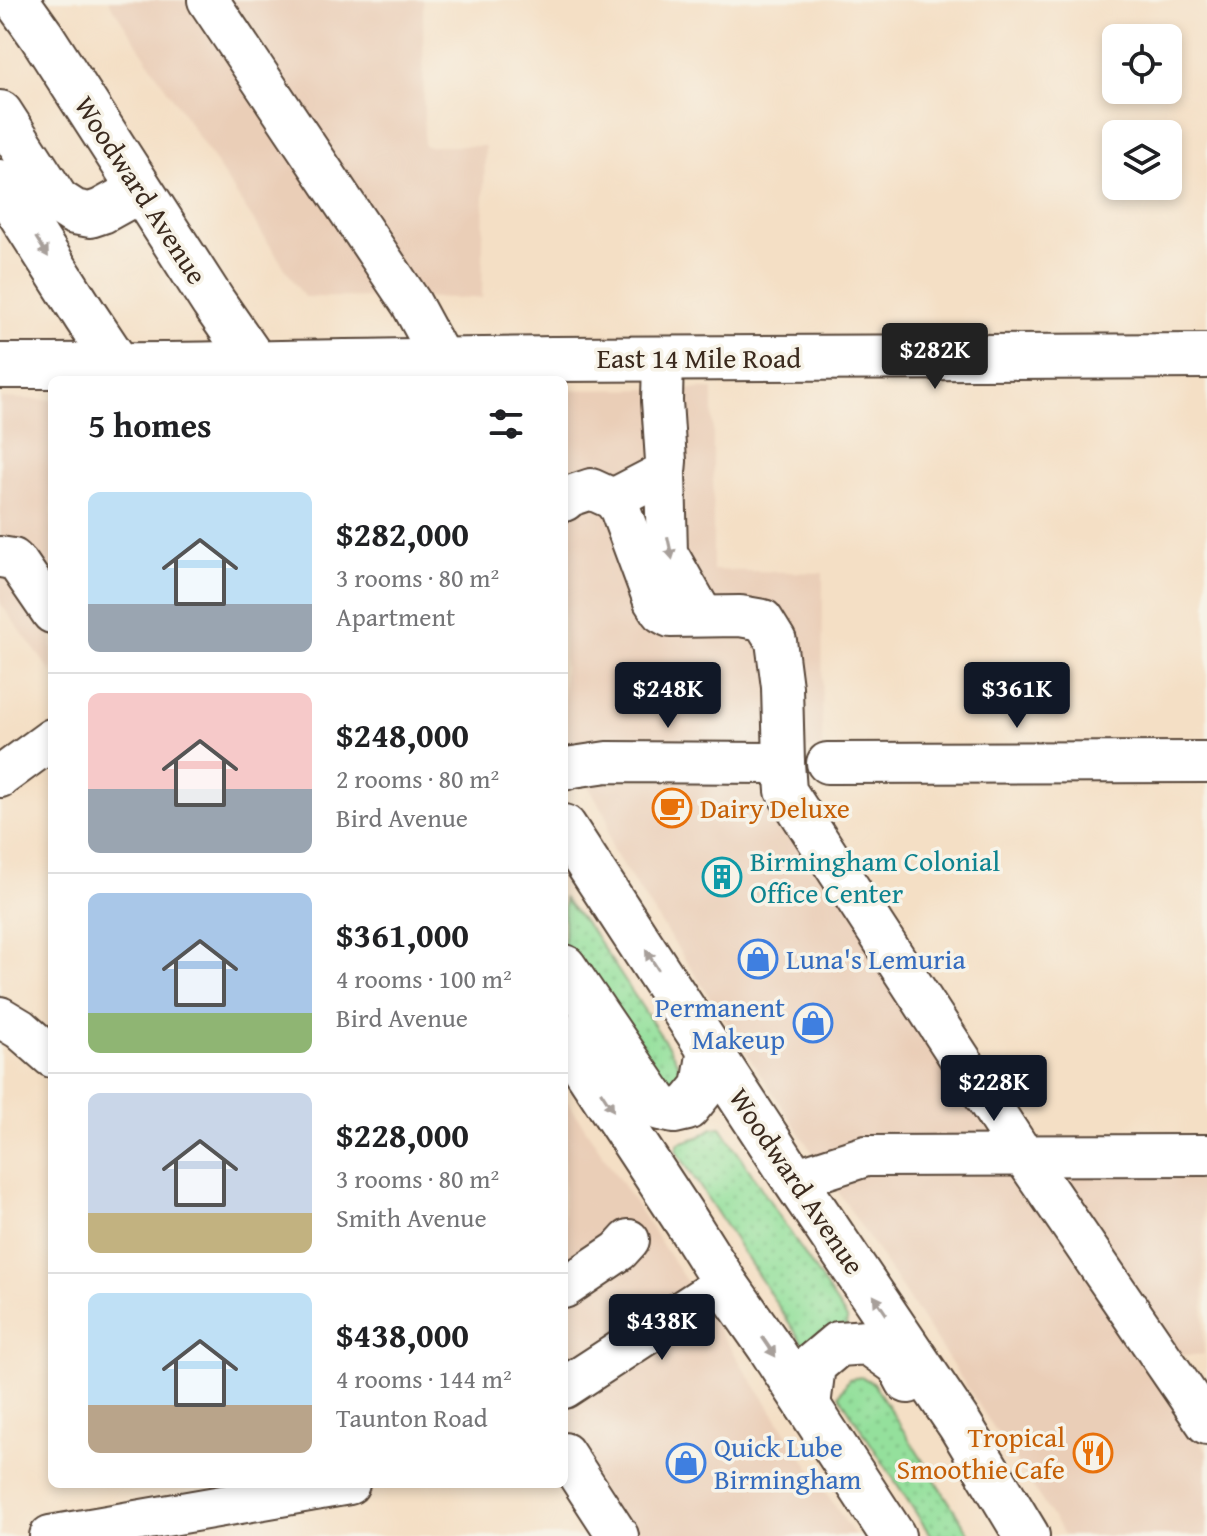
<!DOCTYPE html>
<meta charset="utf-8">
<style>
:root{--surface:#fff;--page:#f2f2f2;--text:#202124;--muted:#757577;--line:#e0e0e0;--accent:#111827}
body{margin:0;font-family:"Gentium Book Plus",serif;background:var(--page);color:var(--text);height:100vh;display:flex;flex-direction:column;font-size:30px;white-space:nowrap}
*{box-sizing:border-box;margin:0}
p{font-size:26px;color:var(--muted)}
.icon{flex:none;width:44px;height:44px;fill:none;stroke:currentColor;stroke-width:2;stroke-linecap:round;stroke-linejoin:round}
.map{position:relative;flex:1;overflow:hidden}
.panel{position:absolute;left:48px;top:376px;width:520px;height:1112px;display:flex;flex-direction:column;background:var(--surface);border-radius:12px;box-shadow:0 4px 12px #0003}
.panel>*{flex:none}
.controls{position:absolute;left:1102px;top:24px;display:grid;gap:16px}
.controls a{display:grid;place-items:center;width:80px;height:80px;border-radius:12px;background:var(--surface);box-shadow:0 4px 12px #0003;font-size:40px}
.price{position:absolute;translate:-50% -68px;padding:0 18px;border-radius:8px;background:var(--accent);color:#fff;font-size:26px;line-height:52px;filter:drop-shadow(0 2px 4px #0008)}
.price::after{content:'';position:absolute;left:50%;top:48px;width:24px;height:18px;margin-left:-12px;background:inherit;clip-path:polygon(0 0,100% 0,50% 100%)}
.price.current{background:#222;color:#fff}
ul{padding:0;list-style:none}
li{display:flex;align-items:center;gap:24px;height:200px;padding:0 40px}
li+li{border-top:2px solid var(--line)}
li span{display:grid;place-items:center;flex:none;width:224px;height:160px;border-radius:12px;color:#555}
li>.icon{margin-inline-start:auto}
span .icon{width:96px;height:96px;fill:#fffc;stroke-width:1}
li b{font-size:34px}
h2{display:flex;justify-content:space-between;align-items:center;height:96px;padding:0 40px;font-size:34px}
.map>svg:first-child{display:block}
.built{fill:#eaceb7}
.grass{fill:url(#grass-dots);stroke:#68855d;stroke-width:2}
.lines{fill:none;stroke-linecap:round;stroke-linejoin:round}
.minor-casing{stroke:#574537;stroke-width:44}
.major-casing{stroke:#574537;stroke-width:48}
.minor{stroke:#fff;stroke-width:40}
.major{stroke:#fff;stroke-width:44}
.oneway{fill:#a79f9a}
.labels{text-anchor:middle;stroke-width:7;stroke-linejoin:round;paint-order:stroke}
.street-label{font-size:28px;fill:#3b2a1e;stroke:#f7f3e8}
.food-label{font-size:28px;fill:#c56008;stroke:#f7f3e8;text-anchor:start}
.culture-label{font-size:28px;fill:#0d838f;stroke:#f7f3e8;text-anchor:start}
.shop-label{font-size:28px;fill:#366cbe;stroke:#f7f3e8;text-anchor:start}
</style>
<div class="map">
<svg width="1207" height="1536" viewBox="0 0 1207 1536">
<defs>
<pattern id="grass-dots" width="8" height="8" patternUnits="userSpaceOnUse" patternTransform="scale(2)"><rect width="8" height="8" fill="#94e09c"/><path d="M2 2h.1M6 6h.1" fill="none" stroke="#80c086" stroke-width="1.8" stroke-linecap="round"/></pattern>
</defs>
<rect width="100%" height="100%" fill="#f7f3e8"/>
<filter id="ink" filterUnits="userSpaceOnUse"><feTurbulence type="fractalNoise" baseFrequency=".0125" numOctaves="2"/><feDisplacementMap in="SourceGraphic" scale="16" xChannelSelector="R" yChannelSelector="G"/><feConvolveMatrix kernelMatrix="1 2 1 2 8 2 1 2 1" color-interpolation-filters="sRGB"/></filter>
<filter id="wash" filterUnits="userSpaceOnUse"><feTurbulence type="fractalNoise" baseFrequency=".006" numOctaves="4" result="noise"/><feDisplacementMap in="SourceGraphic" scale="32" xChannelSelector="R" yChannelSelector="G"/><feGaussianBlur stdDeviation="1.8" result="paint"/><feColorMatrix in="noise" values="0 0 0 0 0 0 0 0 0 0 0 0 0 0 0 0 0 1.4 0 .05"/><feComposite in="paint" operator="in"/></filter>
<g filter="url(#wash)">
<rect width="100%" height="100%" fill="#f4dfc5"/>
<!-- built -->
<g class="built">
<path d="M108,0H423L424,146H485L482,298L304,297Z"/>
<path d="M713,389V570L823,573L822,749H803L765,740L1022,1174L1203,1173L1204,1355H1142L1207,1451V1536H1065L612,849L608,831V821L604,811L564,749V390Z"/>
<path d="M0,398L52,400V673L0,603Z"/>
<path d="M564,1096L855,1536H631L564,1434Z"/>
</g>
<!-- grass -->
<g class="grass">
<path d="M564,899L592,931L673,1054L683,1074V1083L673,1090L564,950Z"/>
<path d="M721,1127L847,1319V1327L812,1344H803L676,1150L679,1143L699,1137L713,1128Z"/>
<path d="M862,1377L873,1383L971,1536H931L839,1395L849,1379Z"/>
</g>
</g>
<g filter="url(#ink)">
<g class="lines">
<defs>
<g id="minor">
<path d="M208,0L411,303L442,360"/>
<path d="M665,472L667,553L703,616"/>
<path d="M613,499L665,472L666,461L662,401L663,358"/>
<path d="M564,501L570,496L591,489L613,499L620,509L654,601L661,612L670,617L740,616L763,620L776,641L782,687L784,763L786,791L1023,1155L1207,1424"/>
<path d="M0,557L13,559L19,565L52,613"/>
<path d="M827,763L1207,762"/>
<path d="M564,770L573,767L607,762L784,763"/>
<path d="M0,777L52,739"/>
<path d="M0,1017L20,1029L52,1057"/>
<path d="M794,1179L866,1156L1207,1155"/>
<path d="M564,1288L619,1251L629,1240"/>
<path d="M564,1388L725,1283"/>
<path d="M564,1453L618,1536"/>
<path d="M50,1536L349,1484"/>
</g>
<g id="major">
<path d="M16,0L41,35L213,302L267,380"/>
<path d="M0,113L57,201L74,212L90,215L102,211L140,190"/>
<path d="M0,182L86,317L128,380"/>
<path d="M0,366C184,366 368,361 552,359C770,357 989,358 1207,356"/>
<path d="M564,827L794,1179L960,1425L1027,1536"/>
<path d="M564,967L660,1108L674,1111L687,1108L704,1087L710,1049"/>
<path d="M564,1036L686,1221L725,1283L769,1346L893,1536"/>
<path d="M808,1406L813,1365L838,1344L868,1342L899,1364L908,1381"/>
</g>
</defs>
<!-- minor casing -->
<use href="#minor" class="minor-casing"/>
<!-- major casing -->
<use href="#major" class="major-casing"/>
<!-- minor -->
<use href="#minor" class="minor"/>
<!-- major -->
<use href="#major" class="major"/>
</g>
<!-- one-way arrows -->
<defs><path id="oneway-solid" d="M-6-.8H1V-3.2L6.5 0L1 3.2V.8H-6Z" transform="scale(2)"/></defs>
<g class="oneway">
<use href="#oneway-solid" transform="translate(42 247) rotate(58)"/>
<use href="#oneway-solid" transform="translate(670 548) rotate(78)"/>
<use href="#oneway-solid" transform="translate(652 960) rotate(-123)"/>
<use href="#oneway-solid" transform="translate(607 1101) rotate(57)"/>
<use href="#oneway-solid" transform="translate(880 1305) rotate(-124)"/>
<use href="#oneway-solid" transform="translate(769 1347) rotate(56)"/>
</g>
</g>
<!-- icons -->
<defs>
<symbol id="cafe-ring" viewBox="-11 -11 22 22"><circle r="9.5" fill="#f7f3e8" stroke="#e8710a" stroke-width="1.5"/><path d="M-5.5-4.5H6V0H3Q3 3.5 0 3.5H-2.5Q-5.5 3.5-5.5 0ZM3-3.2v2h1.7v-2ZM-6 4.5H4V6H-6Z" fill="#e8710a"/></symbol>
<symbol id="building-ring" viewBox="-11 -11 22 22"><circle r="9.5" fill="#f7f3e8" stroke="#0f9aa8" stroke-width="1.5"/><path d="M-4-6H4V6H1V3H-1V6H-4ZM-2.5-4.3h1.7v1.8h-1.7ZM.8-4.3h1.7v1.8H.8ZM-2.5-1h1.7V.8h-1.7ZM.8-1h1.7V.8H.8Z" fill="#0f9aa8"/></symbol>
<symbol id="shop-ring" viewBox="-11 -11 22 22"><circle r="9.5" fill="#f7f3e8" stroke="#3f7fe0" stroke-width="1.5"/><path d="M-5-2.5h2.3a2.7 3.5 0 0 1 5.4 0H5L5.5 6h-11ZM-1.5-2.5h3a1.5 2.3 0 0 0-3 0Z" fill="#3f7fe0"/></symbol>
<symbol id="restaurant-ring" viewBox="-11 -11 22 22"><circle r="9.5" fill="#f7f3e8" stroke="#e8710a" stroke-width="1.5"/><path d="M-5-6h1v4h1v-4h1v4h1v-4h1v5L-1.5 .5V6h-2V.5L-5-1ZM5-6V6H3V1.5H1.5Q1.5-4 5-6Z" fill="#e8710a"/></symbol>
</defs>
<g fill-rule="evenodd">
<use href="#cafe-ring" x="650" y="786" width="44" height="44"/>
<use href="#building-ring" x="700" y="855" width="44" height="44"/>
<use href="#shop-ring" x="736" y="937" width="44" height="44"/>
<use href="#shop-ring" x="791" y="1001" width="44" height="44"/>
<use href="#restaurant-ring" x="1071" y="1431" width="44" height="44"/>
<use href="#shop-ring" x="664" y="1441" width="44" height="44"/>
</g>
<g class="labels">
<!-- street labels -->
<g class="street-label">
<text transform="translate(141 190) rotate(57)" y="10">Woodward Avenue</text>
<text x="699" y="368">East 14 Mile Road</text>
<text transform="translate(797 1181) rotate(56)" y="10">Woodward Avenue</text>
</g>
<!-- food labels -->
<g class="food-label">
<text x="700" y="818">Dairy Deluxe</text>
<text x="1065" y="1447" text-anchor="end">Tropical<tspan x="1065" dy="32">Smoothie Cafe</tspan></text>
</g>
<!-- culture labels -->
<g class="culture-label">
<text x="750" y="871">Birmingham Colonial<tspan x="750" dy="32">Office Center</tspan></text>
</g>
<!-- shop labels -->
<g class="shop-label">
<text x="786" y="969">Luna's Lemuria</text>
<text x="785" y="1017" text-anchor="end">Permanent<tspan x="785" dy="32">Makeup</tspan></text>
<text x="714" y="1457">Quick Lube<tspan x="714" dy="32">Birmingham</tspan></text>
</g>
</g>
</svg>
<div class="controls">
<a><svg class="icon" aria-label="locate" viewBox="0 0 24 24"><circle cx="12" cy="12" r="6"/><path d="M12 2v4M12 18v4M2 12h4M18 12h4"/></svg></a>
<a><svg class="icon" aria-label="layers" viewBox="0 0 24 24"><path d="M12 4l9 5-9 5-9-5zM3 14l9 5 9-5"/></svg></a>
</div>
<b class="price current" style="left:935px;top:391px">$282K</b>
<b class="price" style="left:668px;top:730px">$248K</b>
<b class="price" style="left:1017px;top:730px">$361K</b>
<b class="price" style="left:994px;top:1123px">$228K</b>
<b class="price" style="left:662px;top:1362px">$438K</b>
<section class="panel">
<h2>5 homes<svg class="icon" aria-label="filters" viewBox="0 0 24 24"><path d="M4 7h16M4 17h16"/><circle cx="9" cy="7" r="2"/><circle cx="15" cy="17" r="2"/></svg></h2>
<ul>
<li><span style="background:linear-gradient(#bfe0f5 70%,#9aa5b1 0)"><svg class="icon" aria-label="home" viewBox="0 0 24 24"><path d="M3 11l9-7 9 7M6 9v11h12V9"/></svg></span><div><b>$282,000</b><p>3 rooms · 80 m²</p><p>Apartment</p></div></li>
<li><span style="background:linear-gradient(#f6c9c9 60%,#9aa5b1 0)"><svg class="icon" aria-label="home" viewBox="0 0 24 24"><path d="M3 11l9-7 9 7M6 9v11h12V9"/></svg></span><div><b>$248,000</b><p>2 rooms · 80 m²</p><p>Bird Avenue</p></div></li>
<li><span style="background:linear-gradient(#a9c7e8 75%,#8fb573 0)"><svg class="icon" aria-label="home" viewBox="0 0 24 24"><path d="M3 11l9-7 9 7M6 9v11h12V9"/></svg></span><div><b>$361,000</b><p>4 rooms · 100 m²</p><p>Bird Avenue</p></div></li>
<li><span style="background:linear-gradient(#c9d6e8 75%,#c2b280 0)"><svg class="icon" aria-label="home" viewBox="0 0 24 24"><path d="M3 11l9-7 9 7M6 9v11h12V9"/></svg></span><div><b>$228,000</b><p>3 rooms · 80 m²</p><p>Smith Avenue</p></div></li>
<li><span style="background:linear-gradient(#bfe0f5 70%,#b9a48a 0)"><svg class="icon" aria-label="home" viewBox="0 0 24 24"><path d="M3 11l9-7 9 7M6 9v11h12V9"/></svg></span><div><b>$438,000</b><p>4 rooms · 144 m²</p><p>Taunton Road</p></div></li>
</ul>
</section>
</div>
